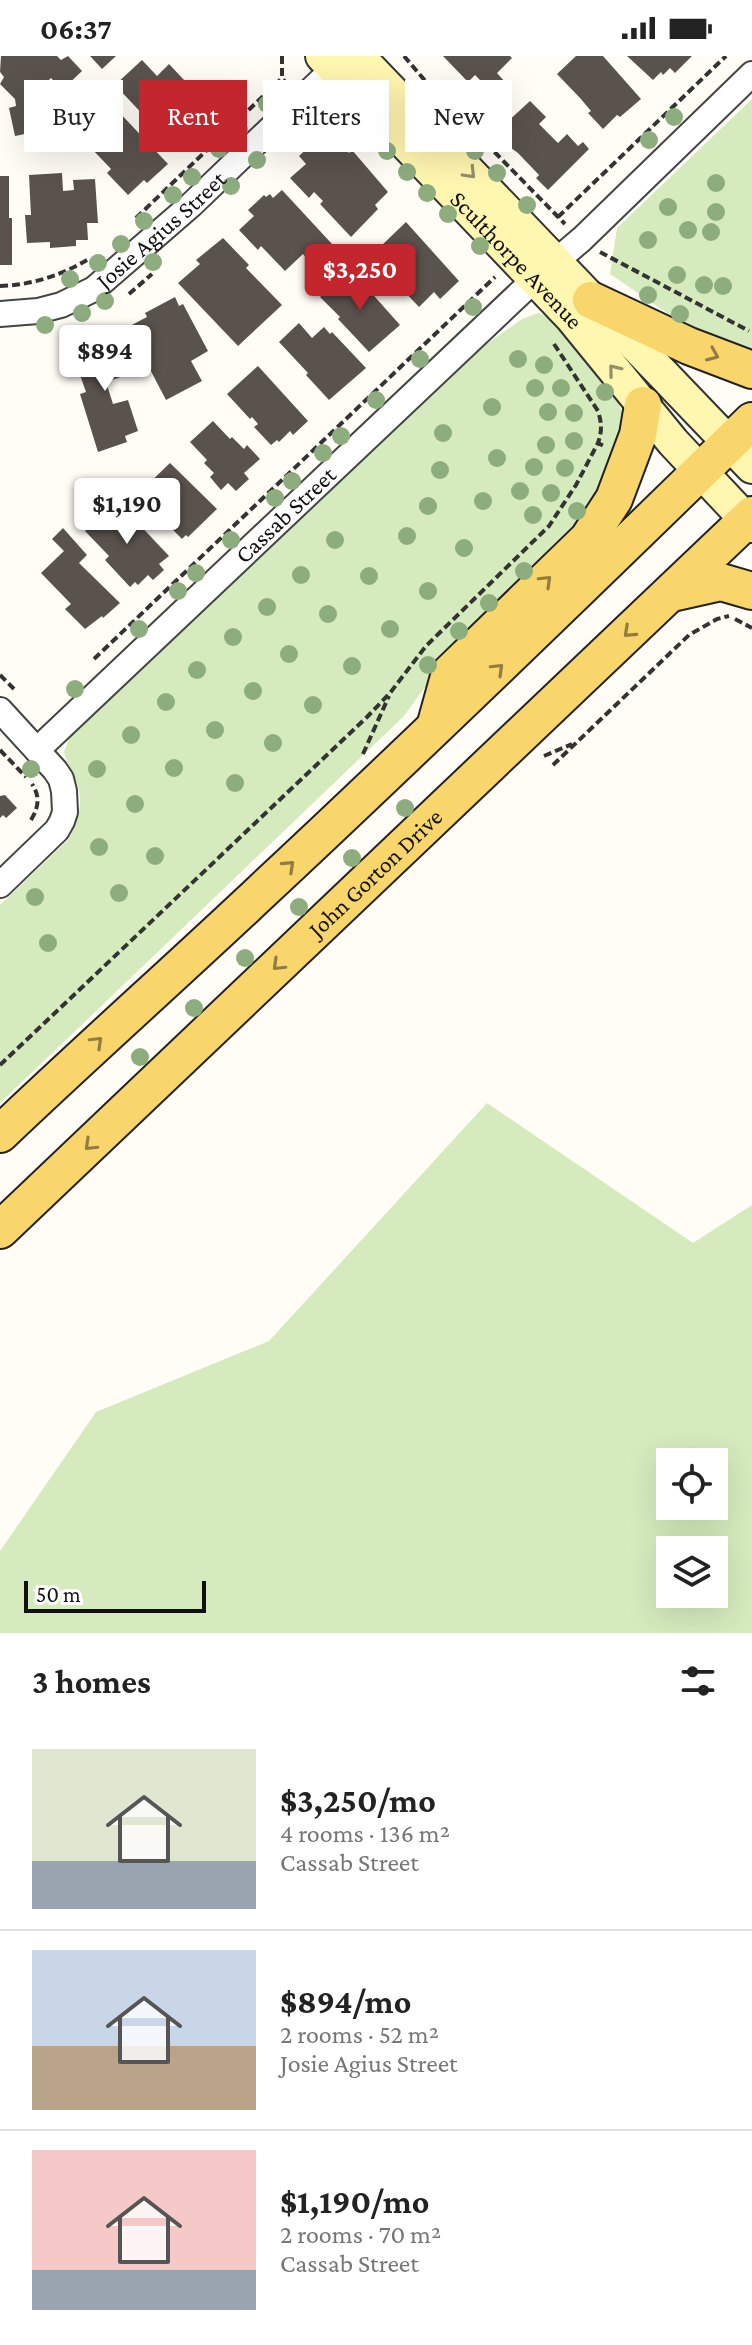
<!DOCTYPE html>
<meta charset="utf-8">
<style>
:root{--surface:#fff;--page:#f6f6f6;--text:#222;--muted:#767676;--line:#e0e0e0;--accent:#c4262e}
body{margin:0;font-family:"Crimson Pro",serif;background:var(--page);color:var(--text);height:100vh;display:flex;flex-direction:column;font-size:30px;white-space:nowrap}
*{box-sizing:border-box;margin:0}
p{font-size:26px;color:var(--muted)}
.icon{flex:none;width:44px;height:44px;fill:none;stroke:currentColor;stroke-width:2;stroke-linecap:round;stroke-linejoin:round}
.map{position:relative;height:1577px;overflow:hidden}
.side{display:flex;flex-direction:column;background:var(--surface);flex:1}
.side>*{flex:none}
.banner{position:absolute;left:24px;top:24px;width:704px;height:72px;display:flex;gap:16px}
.fabs{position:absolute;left:656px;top:1392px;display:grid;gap:16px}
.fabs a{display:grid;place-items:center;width:72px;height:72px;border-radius:0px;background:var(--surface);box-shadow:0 8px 32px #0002;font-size:40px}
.scale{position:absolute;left:24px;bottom:20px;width:182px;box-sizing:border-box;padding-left:8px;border:4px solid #111;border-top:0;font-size:22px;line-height:28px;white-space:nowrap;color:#111;-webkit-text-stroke:6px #fff;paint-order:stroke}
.price{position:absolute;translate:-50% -68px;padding:0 18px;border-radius:8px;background:#fff;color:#222;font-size:26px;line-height:52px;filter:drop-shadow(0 2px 4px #0008)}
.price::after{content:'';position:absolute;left:50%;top:48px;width:24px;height:18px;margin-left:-12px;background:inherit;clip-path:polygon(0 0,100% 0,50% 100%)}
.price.selected{background:var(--accent);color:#fff}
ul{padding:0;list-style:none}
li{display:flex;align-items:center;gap:24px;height:200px;padding:0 32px}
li+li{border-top:2px solid var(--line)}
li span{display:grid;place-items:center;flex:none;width:224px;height:160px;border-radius:0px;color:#555}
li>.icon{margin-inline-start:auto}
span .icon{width:96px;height:96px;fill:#fffc;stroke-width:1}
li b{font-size:34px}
h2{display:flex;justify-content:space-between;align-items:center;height:96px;padding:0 32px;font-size:34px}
.pill{padding:0 28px;border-radius:0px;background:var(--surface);box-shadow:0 8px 32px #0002;font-size:28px;line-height:72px}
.pill.selected{background:var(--accent);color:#fff}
.status{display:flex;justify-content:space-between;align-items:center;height:56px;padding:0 40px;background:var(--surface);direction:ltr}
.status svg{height:22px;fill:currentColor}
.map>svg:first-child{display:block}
.green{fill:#d5ebbd;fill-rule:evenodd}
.building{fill:#5a524d}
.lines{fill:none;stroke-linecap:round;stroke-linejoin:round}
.street-casing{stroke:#444;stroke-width:28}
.secondary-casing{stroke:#333;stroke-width:36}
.primary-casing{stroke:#222;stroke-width:40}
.path{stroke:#333;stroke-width:4;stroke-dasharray:8 4;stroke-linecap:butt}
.street{stroke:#fff;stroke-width:24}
.secondary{stroke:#fff6b0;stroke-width:32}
.primary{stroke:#f9d66b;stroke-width:36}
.tree{fill:#8dad7f}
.oneway{stroke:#948f68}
.oneway2{stroke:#917d42}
.labels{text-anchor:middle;stroke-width:8;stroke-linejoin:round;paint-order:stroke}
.street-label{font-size:24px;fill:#111;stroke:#fff}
</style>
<div class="status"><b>06:37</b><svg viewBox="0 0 49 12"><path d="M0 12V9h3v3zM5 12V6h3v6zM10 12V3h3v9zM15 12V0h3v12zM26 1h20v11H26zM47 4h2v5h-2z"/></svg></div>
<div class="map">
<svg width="752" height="1577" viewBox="0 0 752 1577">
<rect width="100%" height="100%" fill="#fffdf5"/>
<!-- green -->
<g class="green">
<path d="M752,43V298L711,287L610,218L617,172Z"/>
<path d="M538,257L553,262L617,343L625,365L622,392L579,470L446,603L403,661L0,1047V849L69,783C80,762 85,742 74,720C70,711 66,705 64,696L70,680L471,299L522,263Z"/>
<path d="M487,1047L693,1187L752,1149V1577H0V1495L96,1356L269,1285ZM714,1406V1450H670V1406ZM714,1494V1538H670V1494Z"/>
</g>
<!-- building -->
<g class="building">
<path d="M1,0H57L61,4L68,0L82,15L62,34L51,22L36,36L44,68L34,71L35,76L15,80L9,52L16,50L15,43L0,28L4,21L0,16Z"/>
<path d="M90,0H116L102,13Z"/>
<path d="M443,0H510L512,2L497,17L505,26L493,37L475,19L468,26Z"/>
<path d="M576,0H603L641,43L620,61L617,59L603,73L588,57L591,55L580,42L557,18Z"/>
<path d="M627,0H692L675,17L670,12L663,19L661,16L653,24Z"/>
<path d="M142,4L157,20L169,8L217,59L196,79L193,76L178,90L170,83L168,85L115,29Z"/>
<path d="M530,45L546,61L539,68L558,87L567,78L578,90L583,86L589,93L548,134L536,122L539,119L518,97L511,92L510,94L494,78Z"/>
<path d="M96,49L108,62L117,54L168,108L147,127L144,124L128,139L107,117L111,113L72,72Z"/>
<path d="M331,78L349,97L352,94L388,136L375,149L378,153L351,181L320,148L323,145L314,136L309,142L290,122L306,108L299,100L318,82L322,86Z"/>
<path d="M62,117L63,135L74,134L73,124L95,123L98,167H87L88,184H76V190L50,192V186L27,187L25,159H31L29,119Z"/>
<path d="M0,120H9V162H12V209H0Z"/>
<path d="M282,134L332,188L311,207L303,198L285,215L261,190L258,194L239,174L254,160L248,154L264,139L266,141L270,138L273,142Z"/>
<path d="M406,166L459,225L440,243L434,236L419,251L401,232L406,228L387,208L392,203L381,190Z"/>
<path d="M223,182L249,209L246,212L282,249L238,290L178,227L200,208L196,204Z"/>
<path d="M344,217L354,228L359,223L400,269L369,296L338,263L340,261L320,241Z"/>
<path d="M175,241L179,250L183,248L208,295L191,305L202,325L166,344L128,271L147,261L145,257Z"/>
<path d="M299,267L312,282L324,271L330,278L332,276L366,312L329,344L306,319L308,317L279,286Z"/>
<path d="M120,281L132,317L106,326L113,348L128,344L138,375L125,380L127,386L98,396L80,338L86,336L73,299L90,294L89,290Z"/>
<path d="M258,310L308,365L293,379L290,375L279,386L277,384L271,389L254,371L258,368L252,361L250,363L227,338Z"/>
<path d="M213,365L230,383L232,381L244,393L247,389L260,403L244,417L249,423L236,435L228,427L221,434L210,421L214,417L204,407L207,404L190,386Z"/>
<path d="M170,407L217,453L188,481L186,479L182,483L164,465L169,461L157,448L159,446L145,431Z"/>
<path d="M112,444L133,468L136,465L169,500L159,508L164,514L153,524L148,519L138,529L135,526L130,531L105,504L109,500L85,475L98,463L95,459Z"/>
<path d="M63,472L87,499L79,507L120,547L103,562L102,560L85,573L65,553L71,548L41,517L64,495L52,483Z"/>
<path d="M5,739L17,752L6,762L3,759L0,762V740Z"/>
</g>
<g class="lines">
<defs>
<g id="street">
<path d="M555,206L582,183L752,18"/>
<path id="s1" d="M0,258L38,255L61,249L94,233L191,149L334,12"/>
<path d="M0,654L55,714L61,723L64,735L65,756L62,765L57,774L0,829"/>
<path id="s2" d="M37,694L535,223"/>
</g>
<g id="secondary">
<path id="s3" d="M322,0L571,261L673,386L752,470"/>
<path d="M358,0L752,411"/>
</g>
<g id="primary">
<path d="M591,244L689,290L752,314"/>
<path d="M672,537L721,526L752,535"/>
<path d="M435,671L450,617L588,483L614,443L638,379L643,349"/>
<path d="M0,1078C86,996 175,917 262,835C427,681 590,523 752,365"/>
<path id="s4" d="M0,1174L752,459"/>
</g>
</defs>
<!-- street casing -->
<use href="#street" class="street-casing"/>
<!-- secondary casing -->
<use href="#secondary" class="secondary-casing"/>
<!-- primary casing -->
<use href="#primary" class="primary-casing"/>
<!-- path -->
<g class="path">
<path d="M282,0V22L286,27"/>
<path d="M404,0L427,27L565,168"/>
<path d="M320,60L343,63"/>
<path d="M558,161L726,0"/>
<path d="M136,162L282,22"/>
<path d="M600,196L749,275"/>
<path d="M0,230C31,229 60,220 87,204"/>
<path d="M129,238L152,218"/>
<path d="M554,288L598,355C602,368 602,375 598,387"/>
<path d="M735,563L752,572"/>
<path d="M94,603L495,221"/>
<path d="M0,619L14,633"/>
<path d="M0,694L26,721"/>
<path d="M363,698L389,640"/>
<path d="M544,700L572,688"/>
<path d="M553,709L689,579L717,563L729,560"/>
<path d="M31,764C39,751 40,740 32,728"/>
<path d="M0,1009L367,661L390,637L426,590L549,470L576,429L598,387L604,390"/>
</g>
<!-- street -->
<use href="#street" class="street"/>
<!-- secondary -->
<use href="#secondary" class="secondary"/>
<!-- primary -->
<use href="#primary" class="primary"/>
</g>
<!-- trees -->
<g class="tree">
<circle cx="267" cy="48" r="9"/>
<circle cx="436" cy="53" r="9"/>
<circle cx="674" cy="61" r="9"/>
<circle cx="452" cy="71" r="9"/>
<circle cx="239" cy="74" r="9"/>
<circle cx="649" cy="84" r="9"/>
<circle cx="219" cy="93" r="9"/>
<circle cx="387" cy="95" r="9"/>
<circle cx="475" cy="95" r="9"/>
<circle cx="257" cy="104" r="9"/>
<circle cx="407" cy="116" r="9"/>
<circle cx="497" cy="117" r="9"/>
<circle cx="192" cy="121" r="9"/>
<circle cx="716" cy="127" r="9"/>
<circle cx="231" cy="130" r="9"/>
<circle cx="427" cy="137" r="9"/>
<circle cx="173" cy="139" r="9"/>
<circle cx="527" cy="149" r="9"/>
<circle cx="668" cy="151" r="9"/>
<circle cx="716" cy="156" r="9"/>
<circle cx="448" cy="158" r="9"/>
<circle cx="144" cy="165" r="9"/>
<circle cx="688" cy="174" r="9"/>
<circle cx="711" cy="176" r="9"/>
<circle cx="648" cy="184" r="9"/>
<circle cx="121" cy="188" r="9"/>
<circle cx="480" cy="190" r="9"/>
<circle cx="153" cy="206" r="9"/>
<circle cx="98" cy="207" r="9"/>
<circle cx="677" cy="219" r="9"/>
<circle cx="70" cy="223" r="9"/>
<circle cx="704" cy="229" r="9"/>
<circle cx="723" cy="230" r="9"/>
<circle cx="648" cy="239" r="9"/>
<circle cx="105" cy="245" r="9"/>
<circle cx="473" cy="251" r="9"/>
<circle cx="82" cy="257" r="9"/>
<circle cx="680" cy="258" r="9"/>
<circle cx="45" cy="269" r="9"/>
<circle cx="420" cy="303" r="9"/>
<circle cx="518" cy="303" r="9"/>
<circle cx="544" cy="309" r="9"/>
<circle cx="535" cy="332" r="9"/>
<circle cx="561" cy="332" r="9"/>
<circle cx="605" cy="336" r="9"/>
<circle cx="376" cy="344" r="9"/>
<circle cx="492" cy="351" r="9"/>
<circle cx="548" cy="356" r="9"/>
<circle cx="574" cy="357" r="9"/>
<circle cx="443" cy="377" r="9"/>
<circle cx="341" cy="380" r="9"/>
<circle cx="574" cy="385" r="9"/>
<circle cx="546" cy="389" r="9"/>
<circle cx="323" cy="397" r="9"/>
<circle cx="497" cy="402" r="9"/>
<circle cx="534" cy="411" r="9"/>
<circle cx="565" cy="412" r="9"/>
<circle cx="440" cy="414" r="9"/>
<circle cx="292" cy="425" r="9"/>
<circle cx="520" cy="435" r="9"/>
<circle cx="551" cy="437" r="9"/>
<circle cx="275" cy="442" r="9"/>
<circle cx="483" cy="445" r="9"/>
<circle cx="428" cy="450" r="9"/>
<circle cx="577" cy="455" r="9"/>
<circle cx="533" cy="459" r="9"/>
<circle cx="407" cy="480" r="9"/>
<circle cx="231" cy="484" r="9"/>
<circle cx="335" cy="484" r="9"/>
<circle cx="464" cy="492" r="9"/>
<circle cx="524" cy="515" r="9"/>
<circle cx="196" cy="517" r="9"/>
<circle cx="301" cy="519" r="9"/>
<circle cx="369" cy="520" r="9"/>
<circle cx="178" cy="535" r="9"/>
<circle cx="428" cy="535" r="9"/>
<circle cx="489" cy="547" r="9"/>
<circle cx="267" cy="551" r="9"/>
<circle cx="328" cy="558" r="9"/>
<circle cx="139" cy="573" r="9"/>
<circle cx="390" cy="573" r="9"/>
<circle cx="459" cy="575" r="9"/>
<circle cx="233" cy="581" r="9"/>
<circle cx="289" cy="598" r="9"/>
<circle cx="428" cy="609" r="9"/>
<circle cx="352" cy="610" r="9"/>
<circle cx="197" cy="614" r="9"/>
<circle cx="75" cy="633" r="9"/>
<circle cx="253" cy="635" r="9"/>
<circle cx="166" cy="646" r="9"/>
<circle cx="313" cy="649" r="9"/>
<circle cx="215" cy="674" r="9"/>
<circle cx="131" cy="679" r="9"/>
<circle cx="273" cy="687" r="9"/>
<circle cx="174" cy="712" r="9"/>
<circle cx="31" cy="713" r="9"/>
<circle cx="97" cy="713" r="9"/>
<circle cx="235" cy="727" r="9"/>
<circle cx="135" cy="748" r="9"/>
<circle cx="405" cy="752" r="9"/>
<circle cx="99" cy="791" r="9"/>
<circle cx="155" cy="800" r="9"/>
<circle cx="352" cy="802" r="9"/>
<circle cx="119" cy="837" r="9"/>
<circle cx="35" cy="841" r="9"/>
<circle cx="299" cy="851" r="9"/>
<circle cx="48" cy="887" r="9"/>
<circle cx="245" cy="902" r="9"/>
<circle cx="194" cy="952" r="9"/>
<circle cx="140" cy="1001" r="9"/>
</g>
<!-- one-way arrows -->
<defs><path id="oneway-chevron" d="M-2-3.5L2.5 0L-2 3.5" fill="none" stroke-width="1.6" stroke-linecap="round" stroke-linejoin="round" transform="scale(2)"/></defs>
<g class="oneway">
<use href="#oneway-chevron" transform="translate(470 117) rotate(46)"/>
<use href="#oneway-chevron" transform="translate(614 314) rotate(-129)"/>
</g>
<g class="oneway2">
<use href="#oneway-chevron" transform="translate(713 299) rotate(23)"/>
<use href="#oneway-chevron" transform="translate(546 525) rotate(-44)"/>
<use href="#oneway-chevron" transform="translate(629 576) rotate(137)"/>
<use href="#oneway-chevron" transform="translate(498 613) rotate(-44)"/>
<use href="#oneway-chevron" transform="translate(289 810) rotate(-43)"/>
<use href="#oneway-chevron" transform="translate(278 909) rotate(136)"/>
<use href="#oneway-chevron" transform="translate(97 986) rotate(-44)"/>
<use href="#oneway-chevron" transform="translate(90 1089) rotate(136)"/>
</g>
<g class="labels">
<!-- street labels -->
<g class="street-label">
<text dy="8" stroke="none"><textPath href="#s1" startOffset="188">Josie Agius Street</textPath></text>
<text dy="8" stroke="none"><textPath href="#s3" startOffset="282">Sculthorpe Avenue</textPath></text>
<text dy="8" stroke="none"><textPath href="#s2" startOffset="342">Cassab Street</textPath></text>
<text dy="8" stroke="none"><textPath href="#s4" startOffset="518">John Gorton Drive</textPath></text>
</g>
</g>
</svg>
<div class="fabs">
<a><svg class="icon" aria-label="locate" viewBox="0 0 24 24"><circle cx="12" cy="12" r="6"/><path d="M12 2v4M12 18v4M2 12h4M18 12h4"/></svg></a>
<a><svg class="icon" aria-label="layers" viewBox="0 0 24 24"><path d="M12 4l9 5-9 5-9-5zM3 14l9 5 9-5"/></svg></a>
</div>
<div class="scale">50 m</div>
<b class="price selected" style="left:360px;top:256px">$3,250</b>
<b class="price" style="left:105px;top:337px">$894</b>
<b class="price" style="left:127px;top:490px">$1,190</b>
<div class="banner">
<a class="pill">Buy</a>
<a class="pill selected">Rent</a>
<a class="pill">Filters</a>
<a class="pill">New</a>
</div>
</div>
<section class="side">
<h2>3 homes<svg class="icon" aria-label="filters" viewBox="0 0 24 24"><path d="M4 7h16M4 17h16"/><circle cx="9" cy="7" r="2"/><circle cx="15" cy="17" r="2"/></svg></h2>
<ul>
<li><span style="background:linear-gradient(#dfe7d0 70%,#9aa5b1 0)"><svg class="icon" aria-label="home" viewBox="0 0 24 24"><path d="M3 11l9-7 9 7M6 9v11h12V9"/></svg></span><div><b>$3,250/mo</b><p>4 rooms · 136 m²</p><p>Cassab Street</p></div></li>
<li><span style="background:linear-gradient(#c9d6e8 60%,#b9a48a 0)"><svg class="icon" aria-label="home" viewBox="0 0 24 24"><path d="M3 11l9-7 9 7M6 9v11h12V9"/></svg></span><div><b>$894/mo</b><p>2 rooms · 52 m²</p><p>Josie Agius Street</p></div></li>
<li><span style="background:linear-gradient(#f6c9c9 75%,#9aa5b1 0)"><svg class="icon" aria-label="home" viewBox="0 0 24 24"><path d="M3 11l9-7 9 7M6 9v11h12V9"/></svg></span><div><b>$1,190/mo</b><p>2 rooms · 70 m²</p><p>Cassab Street</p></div></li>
</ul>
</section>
